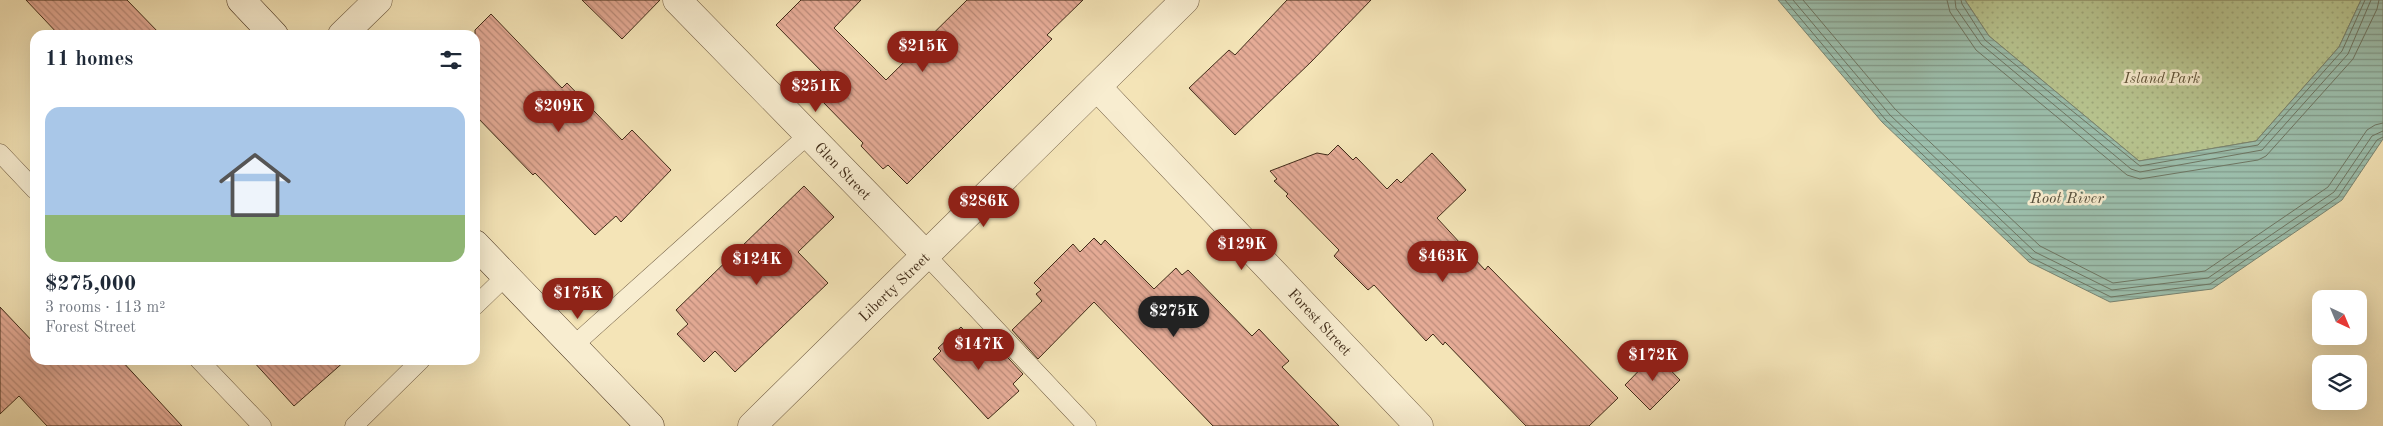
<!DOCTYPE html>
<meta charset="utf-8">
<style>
:root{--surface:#fff;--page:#f2f2f3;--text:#1f2937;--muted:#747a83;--accent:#8f2418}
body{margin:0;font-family:"Old Standard TT",serif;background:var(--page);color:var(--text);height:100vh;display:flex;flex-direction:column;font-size:19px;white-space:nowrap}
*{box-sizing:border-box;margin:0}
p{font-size:16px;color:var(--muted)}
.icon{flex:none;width:28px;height:28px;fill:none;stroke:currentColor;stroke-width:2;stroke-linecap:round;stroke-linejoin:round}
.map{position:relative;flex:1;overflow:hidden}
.sheet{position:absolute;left:30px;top:30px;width:450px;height:335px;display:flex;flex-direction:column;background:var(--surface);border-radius:15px;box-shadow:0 5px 20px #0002}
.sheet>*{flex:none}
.needle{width:32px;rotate:136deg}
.buttons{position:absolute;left:2312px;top:290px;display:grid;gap:10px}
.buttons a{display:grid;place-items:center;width:55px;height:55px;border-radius:10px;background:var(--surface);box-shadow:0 5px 20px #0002;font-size:25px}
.price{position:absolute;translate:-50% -42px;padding:0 11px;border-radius:18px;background:var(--accent);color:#fff;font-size:16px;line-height:32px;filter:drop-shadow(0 1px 2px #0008)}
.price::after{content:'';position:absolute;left:50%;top:30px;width:15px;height:11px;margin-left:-8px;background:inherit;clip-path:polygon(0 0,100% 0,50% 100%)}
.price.current{background:#222;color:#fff}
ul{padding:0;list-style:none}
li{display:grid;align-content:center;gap:10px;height:265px;padding:0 15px}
li span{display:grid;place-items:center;height:155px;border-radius:15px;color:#555}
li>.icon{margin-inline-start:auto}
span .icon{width:90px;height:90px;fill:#fffc;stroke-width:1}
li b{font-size:21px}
h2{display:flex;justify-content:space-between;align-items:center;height:60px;padding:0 15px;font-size:21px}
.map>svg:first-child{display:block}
.grass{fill:url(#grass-dots);stroke:#7c7854}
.water{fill:url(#water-rules);stroke:#788472}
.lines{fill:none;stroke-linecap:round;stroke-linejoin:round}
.shore{stroke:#6e7663;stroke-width:1}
.building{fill:url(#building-back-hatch);stroke:#412c19}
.lane-casing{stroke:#6e5a40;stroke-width:19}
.street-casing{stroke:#6e5a40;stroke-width:29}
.secondary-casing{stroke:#412c19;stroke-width:29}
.lane{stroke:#f8edd0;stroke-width:18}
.street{stroke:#f8edd0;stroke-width:28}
.secondary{stroke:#f8edd0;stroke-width:28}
.labels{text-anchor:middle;stroke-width:5;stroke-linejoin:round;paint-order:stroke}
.park-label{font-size:15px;font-style:italic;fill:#5f5237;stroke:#f8edd0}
.street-label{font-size:15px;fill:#412c19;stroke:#f8edd0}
.water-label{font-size:16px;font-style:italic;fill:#58513e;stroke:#f8edd0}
</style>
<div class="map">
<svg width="2383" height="426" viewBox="0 0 2383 426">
<defs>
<pattern id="grass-dots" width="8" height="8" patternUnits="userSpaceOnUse" patternTransform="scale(1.25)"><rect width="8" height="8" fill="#b8c590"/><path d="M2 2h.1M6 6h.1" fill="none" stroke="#9fa97c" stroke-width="1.8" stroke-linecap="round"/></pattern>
<pattern id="water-rules" width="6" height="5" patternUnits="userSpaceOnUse" patternTransform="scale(1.25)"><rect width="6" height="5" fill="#9cbfad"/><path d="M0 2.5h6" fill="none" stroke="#819b8c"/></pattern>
<pattern id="building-back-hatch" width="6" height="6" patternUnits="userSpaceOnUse" patternTransform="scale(1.25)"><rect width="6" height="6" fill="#e5ab96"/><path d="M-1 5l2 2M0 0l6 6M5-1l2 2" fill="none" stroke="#bb8b7a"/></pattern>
</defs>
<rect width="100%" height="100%" fill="#f4e4b7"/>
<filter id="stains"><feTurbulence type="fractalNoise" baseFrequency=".004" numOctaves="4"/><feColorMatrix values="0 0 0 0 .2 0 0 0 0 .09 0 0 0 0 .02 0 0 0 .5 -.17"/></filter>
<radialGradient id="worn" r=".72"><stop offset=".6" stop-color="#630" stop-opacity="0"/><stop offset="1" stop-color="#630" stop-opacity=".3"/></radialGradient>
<!-- grass -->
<path class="grass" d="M1965,0H2361L2339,47L2256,141L2139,161L1989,36Z"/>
<!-- water -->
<path class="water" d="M1778,0H1965L1989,36L2139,161L2256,141L2339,47L2361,0H2383V139L2342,200L2212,289L2110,302L2029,262L1882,122Z"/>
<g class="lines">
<!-- shore -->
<g class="shore">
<path d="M1785,0L1885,119L2032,258L2111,297L2210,284L2338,197L2377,140L2383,137"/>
<path d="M1793,0L1890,115L2035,252L2112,290L2208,278L2334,192L2372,136L2383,131"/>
<path d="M1803,0L1895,109L2040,246L2113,283L2205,271L2328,187L2367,130L2375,125L2383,123"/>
<path d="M1947,0L1950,12L1976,50L2127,175L2140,179L2258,160L2266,156L2353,59L2377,9L2379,0"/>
<path d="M1955,0L1956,8L1981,44L2131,169L2140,172L2262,150L2348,54L2371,0"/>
<path d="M1961,0L1962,4L1985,40L2140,166L2258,145L2342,51L2365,0"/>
</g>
</g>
<!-- building -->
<g class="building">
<path d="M26,0H127L161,35H59Z"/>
<path d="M582,0H660L622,39Z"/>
<path d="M801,0H861L834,28L886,80L967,0H1083L1047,35L1052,39L907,184L888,165L883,169L861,146L863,143L821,100L833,89L823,79L826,76L776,25Z"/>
<path d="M1287,0H1371L1311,62L1235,135L1189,88L1229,50L1235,55Z"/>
<path d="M491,14L562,88L567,83L622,140L632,130L671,170L621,222L616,216L595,235L535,173L533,175L475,115V30Z"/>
<path d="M1338,145L1353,160L1356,157L1387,189L1397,179L1401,183L1432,153L1466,190L1437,218L1485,270L1488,266L1618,398L1589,426H1526L1445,342L1443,345L1433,334L1426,341L1374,285L1368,290L1334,256L1339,250L1286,196L1288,194L1274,181L1277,179L1270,171L1317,153L1328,155Z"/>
<path d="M804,186L834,217L798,252L828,283L735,372L715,351L704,362L677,334L688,324L676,310Z"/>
<path d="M1094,238L1101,245L1105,240L1154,289L1176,268L1182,275L1188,270L1252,336L1259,329L1289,361L1282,367L1339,426H1213L1094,302L1038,359L1012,330L1042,301L1036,294L1041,290L1034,283L1073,244L1080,252Z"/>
<path d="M0,307L35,344V360H121L182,426H47L19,396L0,414Z"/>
<path d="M961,327L979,346L987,339L994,347L996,345L1023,374L1013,384L1019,391L988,419L933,359L941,351L938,348Z"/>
<path d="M1655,354L1680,380L1650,410L1625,385Z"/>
<path d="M252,360H346L294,406Z"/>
</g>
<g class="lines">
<defs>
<g id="lane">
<path d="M0,153L35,190"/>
<path d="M926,255L1087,426"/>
<path d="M475,306L506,276"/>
<path d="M573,346L808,135"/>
<path d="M199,360L262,426"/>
<path d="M354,426L421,360"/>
</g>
<g id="street">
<path d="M677,0L926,255"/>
<path d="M342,35L378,0"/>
<path d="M1097,87L1419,426"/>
<path d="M752,426L1185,0"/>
</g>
<g id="secondary">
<path d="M241,0L274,35"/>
<path d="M475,244L650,426"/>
</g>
</defs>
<!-- lane casing -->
<use href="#lane" class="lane-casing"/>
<!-- street casing -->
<use href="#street" class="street-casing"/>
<!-- secondary casing -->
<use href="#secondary" class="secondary-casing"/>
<!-- lane -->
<use href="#lane" class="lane"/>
<!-- street -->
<use href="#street" class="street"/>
<!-- secondary -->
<use href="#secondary" class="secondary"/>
</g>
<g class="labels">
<!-- park labels -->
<g class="park-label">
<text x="2162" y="83">Island Park</text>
</g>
<!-- street labels -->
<g class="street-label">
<text transform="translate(843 171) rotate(46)" y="5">Glen Street</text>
<text transform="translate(894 287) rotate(-44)" y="5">Liberty Street</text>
<text transform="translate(1320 322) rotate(47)" y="5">Forest Street</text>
</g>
<!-- water labels -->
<g class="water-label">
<text x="2067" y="203">Root River</text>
</g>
</g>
<rect width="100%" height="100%" filter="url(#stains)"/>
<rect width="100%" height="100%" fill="url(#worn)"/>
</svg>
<div class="buttons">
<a><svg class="needle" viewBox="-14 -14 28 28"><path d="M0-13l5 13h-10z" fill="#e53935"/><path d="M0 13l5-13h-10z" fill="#747a83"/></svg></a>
<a><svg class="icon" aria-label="layers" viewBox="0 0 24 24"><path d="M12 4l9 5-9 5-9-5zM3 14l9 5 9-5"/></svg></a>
</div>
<b class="price" style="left:923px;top:73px">$215K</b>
<b class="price" style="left:816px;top:113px">$251K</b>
<b class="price" style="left:559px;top:133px">$209K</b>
<b class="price" style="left:984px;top:228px">$286K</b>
<b class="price" style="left:1242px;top:271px">$129K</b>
<b class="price" style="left:1443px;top:283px">$463K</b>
<b class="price" style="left:757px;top:286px">$124K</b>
<b class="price" style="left:578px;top:320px">$175K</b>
<b class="price current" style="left:1174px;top:338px">$275K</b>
<b class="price" style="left:979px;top:371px">$147K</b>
<b class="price" style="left:1653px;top:382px">$172K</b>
<section class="sheet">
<h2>11 homes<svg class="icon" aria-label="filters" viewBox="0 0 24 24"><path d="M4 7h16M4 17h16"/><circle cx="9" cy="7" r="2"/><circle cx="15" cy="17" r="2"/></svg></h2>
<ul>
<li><span style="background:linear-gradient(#a9c7e8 70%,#8fb573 0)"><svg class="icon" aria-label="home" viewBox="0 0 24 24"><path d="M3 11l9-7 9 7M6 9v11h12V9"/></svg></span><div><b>$275,000</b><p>3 rooms · 113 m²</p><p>Forest Street</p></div></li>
</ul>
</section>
</div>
